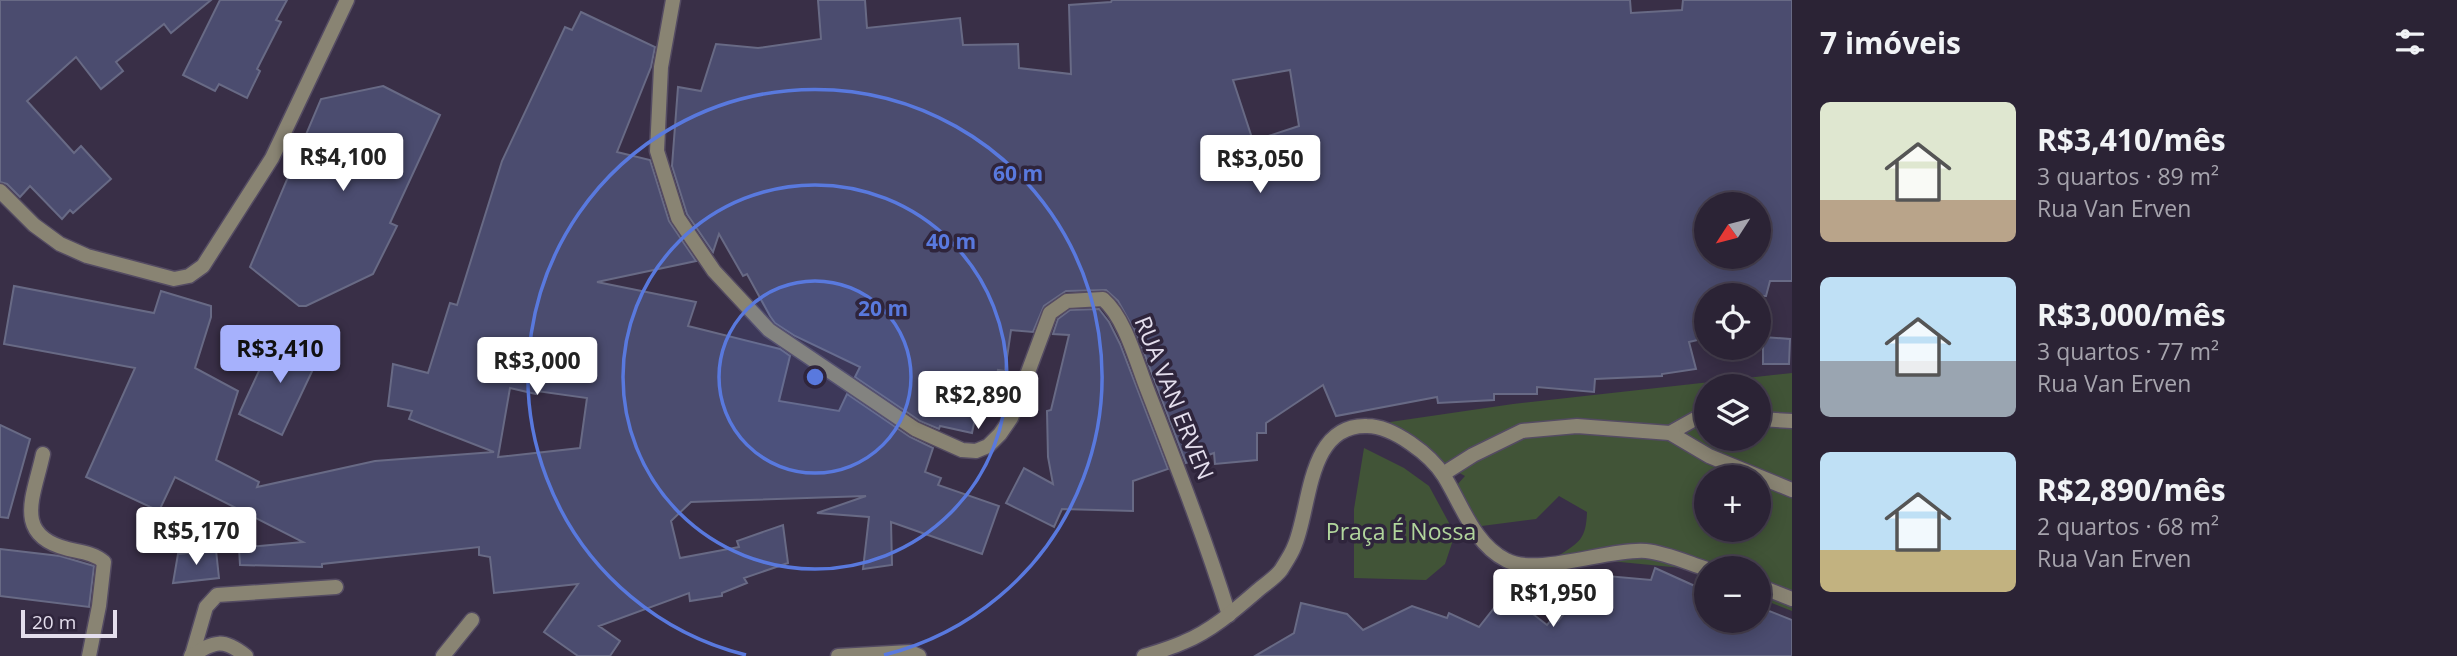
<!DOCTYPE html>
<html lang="pt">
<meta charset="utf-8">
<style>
:root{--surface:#2b2335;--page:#372f41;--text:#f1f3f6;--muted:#a6a4ad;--line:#474050;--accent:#a6b1fc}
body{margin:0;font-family:"Open Sans",sans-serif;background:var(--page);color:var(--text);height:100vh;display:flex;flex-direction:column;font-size:26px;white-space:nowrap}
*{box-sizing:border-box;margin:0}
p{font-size:23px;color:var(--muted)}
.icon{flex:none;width:38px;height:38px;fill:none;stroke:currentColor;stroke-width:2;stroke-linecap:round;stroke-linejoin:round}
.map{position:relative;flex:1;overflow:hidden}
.details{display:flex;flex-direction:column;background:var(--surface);width:665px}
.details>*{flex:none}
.needle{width:46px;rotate:234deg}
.buttons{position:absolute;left:1694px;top:192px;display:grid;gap:14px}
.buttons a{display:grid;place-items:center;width:77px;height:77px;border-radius:50%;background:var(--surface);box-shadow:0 4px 18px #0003,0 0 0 2px var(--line);font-size:35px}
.scale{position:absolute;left:21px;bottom:18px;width:96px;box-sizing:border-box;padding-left:7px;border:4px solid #e4deed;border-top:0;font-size:19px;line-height:24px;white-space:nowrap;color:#e4deed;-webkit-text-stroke:5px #2f253c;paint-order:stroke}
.price{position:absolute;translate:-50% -60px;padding:0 16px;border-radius:7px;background:#fff;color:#222;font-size:23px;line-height:46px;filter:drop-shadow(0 2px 4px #0008)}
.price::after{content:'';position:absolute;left:50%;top:42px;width:21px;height:16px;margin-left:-10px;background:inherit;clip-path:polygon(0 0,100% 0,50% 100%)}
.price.on{background:var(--accent);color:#111}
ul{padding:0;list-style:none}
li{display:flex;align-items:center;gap:21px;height:175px;padding:0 28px}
li span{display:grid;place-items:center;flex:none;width:196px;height:140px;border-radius:10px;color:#555}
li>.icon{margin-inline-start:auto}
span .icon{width:84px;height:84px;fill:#fffc;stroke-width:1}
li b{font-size:30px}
h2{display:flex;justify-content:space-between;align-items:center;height:84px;padding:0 28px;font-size:30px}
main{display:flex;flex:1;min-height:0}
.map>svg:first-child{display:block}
.green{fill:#415437;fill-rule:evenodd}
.building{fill:#4b4c6f;stroke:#686a85;stroke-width:2;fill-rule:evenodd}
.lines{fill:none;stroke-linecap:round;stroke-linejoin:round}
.service-casing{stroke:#544b62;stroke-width:17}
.minor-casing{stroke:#544b62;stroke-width:17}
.service{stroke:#898473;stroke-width:14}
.minor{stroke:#898473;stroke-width:14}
.ring{fill:none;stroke:#5979de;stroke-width:3.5}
.labels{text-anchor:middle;stroke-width:7;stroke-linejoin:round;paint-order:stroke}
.street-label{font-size:23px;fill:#e4deed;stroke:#2f253c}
.park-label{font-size:23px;fill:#b1d59c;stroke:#2f253c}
.centre{fill:#5979de;stroke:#2f253c;stroke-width:3.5}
.ring-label{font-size:21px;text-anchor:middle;font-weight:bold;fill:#5979de;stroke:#2f253c;stroke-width:7;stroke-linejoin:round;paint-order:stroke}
</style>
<main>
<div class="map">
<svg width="1792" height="656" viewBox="0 0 1792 656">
<rect width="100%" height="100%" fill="#392f47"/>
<!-- green -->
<g class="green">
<path d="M1792,373V611L1759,598V569H1706V577L1682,568L1558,556C1580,542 1586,539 1587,512L1559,496L1536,519L1474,527L1448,495L1465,476L1403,443L1390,422L1513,404ZM1706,387H1759V439H1706ZM1706,478H1759V530H1706Z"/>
<path d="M1364,448L1404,468L1429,486L1455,534L1445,564L1426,580L1354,578V509Z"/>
</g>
<!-- building -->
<g class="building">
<path d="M0,0H211L171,33L164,24L116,62L123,71L101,89L76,57L27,101L74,153L81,146L111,179L73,213L70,210L62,219L30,186L20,197L7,184L0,182Z"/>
<path d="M220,0H287L276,20L281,22L257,69L260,71L247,98L219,84L215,91L183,75Z"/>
<path d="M818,0H865L867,28L960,18L963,45L1018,44L1019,68L1071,74L1069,5L1111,2L1112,0H1630L1631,13L1682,10L1683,0H1792V281H1770L1766,296H1706V338L1689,342L1696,369L1662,374V376L1595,379L1594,392L1537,387V394H1494V400L1438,403L1437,397L1336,416L1323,385L1266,423V433H1257V460L1215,464L1214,453L1186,463L1138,337L1118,301L1106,290L1066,291L1044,306L1033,332L1011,330L1005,371L998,370L992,406L978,404L972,433L940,426L939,429L920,421L855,377L860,367L795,336L775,323L770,316L747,274L743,276L719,234L713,252L687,214L672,166L678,87L701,91L716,44L758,48L821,39ZM1290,70L1299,126L1253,141L1233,80ZM1704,205H1759V257H1706Z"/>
<path d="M581,12L655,47L651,67L617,152L650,160L669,221L696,261L597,282L696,302L688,326L780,349L790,356L779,401L839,411L847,394L910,437L933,448L925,472L941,478L938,485L999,506L982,554L891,522L892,565L863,569L869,517L817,513L866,496L691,502L671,521L680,558L739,547L737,541L783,525L788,563L744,578L747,583L722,593V596L690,601L689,593L599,626L620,641L610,656H578L544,632L578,584L494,593L490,557L479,555V547L322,564V567L240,565L239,548L303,542L175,477L159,511L86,477L135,368L4,344L14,286L154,313L161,291L211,306V317L195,368L238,391L216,460L259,482L257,487L375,461L494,452L409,419L412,411L388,406L393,364L428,373L450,303L457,305L502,161L565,27L572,30ZM510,388L536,394L537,391L587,398L580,448L498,457Z"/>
<path d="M383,86L440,115L390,223L397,226L373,274L306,306H299L250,267L321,99Z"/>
<path d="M1099,309L1109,322L1120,344L1168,469L1133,481V511L1062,509L1054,527L1006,503L1024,468L1053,484L1048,457L1047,411L1051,410L1069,335L1053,334L1058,319L1070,310Z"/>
<path d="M1763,337L1790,339L1789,364H1763Z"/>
<path d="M272,343L323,348L282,435L239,414Z"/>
<path d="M0,425L30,439L8,518L0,517Z"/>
<path d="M0,549L60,556L94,566L89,607L0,596Z"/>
<path d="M216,550L219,578L173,583L178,554Z"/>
<path d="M1655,568L1706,591V621H1759V607L1792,620V656H1255L1294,633L1301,603L1347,614L1363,630L1412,606L1447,618L1449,613L1479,627L1506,593L1547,625L1554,617L1558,621L1577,598L1593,604L1596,575L1651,580Z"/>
</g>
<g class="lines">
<defs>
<g id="service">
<path d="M0,191L34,225L60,244L87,256L174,279L189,276L203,266L272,158L347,0"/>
<path d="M1759,419L1792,421"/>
<path d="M1670,433L1695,419L1706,417"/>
<path d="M43,454C34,496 12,535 68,549C80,552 94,553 104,562L99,606L89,656"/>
<path d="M192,655L206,607L217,595L336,587"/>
<path d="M443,656L472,620"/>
<path d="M838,656L910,652L919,656"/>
</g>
<g id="minor">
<path d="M673,0L661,67L657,151L678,218L714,271L769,330L915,429L962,450L976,451L988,446L1000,434L1011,418L1050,313L1067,301L1103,299C1125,318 1136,361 1147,389C1176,464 1205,538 1229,615"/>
<path d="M1443,474L1473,455L1522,431L1577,426L1670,433L1709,456L1792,490"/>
<path d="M1759,586L1792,599"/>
<path d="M191,656C215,641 223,638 246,656"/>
<path d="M1144,656C1157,652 1171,648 1184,642C1211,631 1235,610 1257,591C1265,584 1275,578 1281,570C1285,563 1291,555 1294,547C1311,510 1306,424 1367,426C1393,426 1431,455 1444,476C1462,505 1474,544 1506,560C1537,577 1609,548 1646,551C1666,553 1688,563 1707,569"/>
</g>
</defs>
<!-- service casing -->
<use href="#service" class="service-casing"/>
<!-- minor casing -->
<use href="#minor" class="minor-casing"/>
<!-- service -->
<use href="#service" class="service"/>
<!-- minor -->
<use href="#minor" class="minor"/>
</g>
<!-- distance rings -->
<circle cx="815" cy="377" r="96" fill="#5979de" fill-opacity=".12"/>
<g class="ring">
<circle cx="815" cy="377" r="96"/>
<circle cx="815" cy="377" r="192"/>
<path d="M746 655A287 287 0 1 1 884 655"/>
</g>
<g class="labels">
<!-- street labels -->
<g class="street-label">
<text transform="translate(1174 398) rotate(68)" y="8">RUA VAN ERVEN</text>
</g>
<!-- park labels -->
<g class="park-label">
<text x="1401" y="540">Praça É Nossa</text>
</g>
</g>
<circle cx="815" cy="377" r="10" class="centre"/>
<g class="ring-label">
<text x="1018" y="181">60 m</text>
<text x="951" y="249">40 m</text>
<text x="883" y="316">20 m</text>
</g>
</svg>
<div class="buttons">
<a><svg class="needle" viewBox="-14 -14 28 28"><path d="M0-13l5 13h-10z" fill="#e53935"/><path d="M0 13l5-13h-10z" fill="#a6a4ad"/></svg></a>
<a><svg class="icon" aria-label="locate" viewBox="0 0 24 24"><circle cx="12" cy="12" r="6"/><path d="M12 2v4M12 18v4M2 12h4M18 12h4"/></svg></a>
<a><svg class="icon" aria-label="layers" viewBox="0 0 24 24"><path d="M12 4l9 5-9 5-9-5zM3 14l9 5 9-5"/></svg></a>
<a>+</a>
<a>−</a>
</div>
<div class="scale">20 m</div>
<b class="price" style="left:343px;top:193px">R$4,100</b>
<b class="price" style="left:1260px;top:195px">R$3,050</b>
<b class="price on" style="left:280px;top:385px">R$3,410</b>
<b class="price" style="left:537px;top:397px">R$3,000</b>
<b class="price" style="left:978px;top:431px">R$2,890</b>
<b class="price" style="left:196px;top:567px">R$5,170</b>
<b class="price" style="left:1553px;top:629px">R$1,950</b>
</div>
<section class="details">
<h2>7 imóveis<svg class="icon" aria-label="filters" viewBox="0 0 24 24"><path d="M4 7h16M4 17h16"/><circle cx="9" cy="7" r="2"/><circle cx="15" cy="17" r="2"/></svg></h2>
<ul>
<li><span style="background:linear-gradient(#dfe7d0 70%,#b9a48a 0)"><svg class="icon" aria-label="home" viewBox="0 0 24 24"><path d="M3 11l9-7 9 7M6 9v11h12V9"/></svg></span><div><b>R$3,410/mês</b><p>3 quartos · 89 m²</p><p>Rua Van Erven</p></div></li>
<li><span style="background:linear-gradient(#bfe0f5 60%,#9aa5b1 0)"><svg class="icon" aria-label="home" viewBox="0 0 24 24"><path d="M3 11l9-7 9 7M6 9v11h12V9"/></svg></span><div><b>R$3,000/mês</b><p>3 quartos · 77 m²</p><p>Rua Van Erven</p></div></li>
<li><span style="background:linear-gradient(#bfe0f5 70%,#c2b280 0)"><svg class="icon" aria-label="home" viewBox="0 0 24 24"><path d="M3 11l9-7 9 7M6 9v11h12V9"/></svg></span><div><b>R$2,890/mês</b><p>2 quartos · 68 m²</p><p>Rua Van Erven</p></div></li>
</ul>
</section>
</main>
